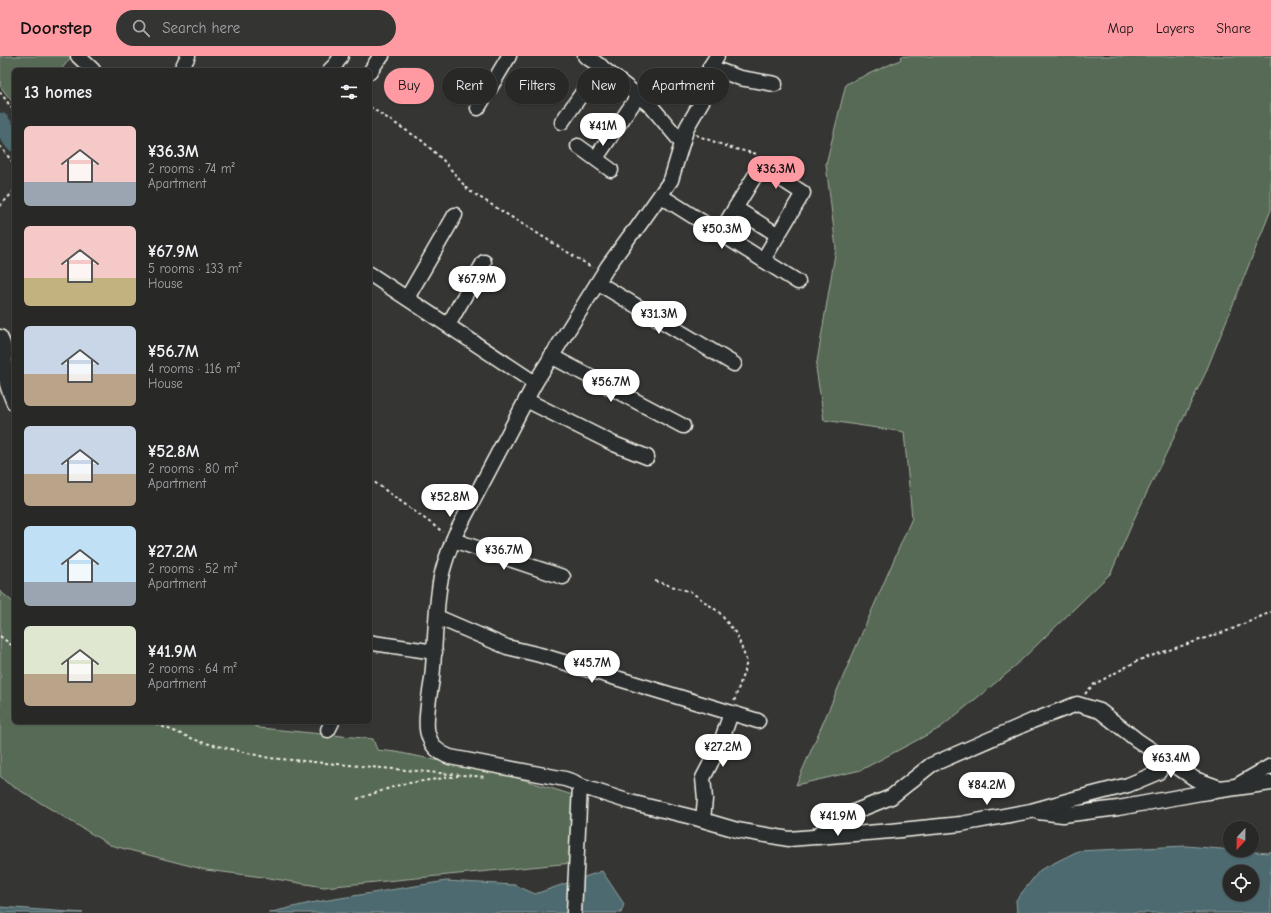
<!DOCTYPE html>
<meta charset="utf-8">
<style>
:root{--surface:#282827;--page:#343433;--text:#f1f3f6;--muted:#a5a6a7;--line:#444;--accent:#ff9aa2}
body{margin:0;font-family:"Comic Neue",sans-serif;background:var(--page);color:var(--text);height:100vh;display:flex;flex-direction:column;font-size:15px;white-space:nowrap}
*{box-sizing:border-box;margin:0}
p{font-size:13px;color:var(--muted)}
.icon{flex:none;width:22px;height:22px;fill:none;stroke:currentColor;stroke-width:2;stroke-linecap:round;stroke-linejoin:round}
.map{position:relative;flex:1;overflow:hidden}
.panel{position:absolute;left:12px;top:12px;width:360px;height:656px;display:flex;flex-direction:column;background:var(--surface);border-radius:6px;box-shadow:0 1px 3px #0004,0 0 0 1px var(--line)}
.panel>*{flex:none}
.guide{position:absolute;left:384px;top:12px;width:380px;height:36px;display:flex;gap:8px}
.needle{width:26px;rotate:202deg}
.buttons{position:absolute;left:1223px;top:765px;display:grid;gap:8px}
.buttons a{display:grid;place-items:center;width:36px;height:36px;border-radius:50%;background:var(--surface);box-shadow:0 1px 3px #0004,0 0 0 1px var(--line);font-size:20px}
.price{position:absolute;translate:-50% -34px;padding:0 9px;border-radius:14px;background:#fff;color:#222;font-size:13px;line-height:26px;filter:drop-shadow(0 1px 2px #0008)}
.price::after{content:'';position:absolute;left:50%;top:24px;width:12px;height:9px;margin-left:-6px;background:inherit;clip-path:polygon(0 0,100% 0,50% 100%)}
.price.current{background:var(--accent);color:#111}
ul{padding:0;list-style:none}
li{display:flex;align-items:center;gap:12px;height:100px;padding:0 12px}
li span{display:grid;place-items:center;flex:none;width:112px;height:80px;border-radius:6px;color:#555}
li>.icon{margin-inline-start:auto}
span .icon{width:48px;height:48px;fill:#fffc;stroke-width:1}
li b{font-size:17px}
h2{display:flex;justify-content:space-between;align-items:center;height:48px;padding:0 12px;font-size:17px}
.chip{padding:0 14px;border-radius:18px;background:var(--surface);box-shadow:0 1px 3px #0004,0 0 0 1px var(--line);font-size:14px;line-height:36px}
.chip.current{background:var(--accent);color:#111}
header{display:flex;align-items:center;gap:24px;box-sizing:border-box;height:56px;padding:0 20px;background:var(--accent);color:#111}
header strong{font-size:19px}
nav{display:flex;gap:22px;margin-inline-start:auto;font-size:14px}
.search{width:280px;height:36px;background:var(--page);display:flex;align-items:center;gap:10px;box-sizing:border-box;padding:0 14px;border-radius:22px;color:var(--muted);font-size:15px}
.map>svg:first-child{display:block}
.green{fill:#576b56;stroke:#a6ae9f}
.water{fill:#4d6b70;stroke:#90a1a0;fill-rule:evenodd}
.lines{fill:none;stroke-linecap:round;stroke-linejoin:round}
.river{stroke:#4d6b70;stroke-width:19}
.minor-casing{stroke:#f4f1e8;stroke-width:17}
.path{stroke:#f4f1e8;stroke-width:2;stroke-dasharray:3 3;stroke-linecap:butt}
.minor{stroke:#2a2d2e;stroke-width:14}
</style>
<header>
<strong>Doorstep</strong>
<div class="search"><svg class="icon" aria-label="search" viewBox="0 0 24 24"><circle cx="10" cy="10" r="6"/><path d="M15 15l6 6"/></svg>Search here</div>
<nav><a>Map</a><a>Layers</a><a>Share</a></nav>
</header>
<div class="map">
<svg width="1271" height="857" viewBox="0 0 1271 857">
<rect width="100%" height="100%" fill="#353634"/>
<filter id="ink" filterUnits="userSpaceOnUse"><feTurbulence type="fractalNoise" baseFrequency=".025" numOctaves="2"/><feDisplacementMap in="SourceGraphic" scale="8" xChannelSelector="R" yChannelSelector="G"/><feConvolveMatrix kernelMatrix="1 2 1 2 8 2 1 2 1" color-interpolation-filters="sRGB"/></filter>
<g filter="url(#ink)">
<!-- green -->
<g class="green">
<path d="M0,0H71V1L61,14H14V48L0,30Z"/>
<path d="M902,0H1271V154L1205,318L1135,461L1111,517L1010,615L940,672L861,714L796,729L912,462L904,376L824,364L816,312L836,192L826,108L846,28L900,4Z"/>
<path d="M0,535L14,547V666H246L260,672L373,683L377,694L396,696L505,718L576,740L572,807L324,831L263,821L206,814L110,789L6,726L0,720Z"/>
</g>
<!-- water -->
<g class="water">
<path d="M1186,790L1268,797L1271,795V857H1017L1016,844L1040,814L1078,795ZM1230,816H1252V838H1230Z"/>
<path d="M602,815L624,848L621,857H268L310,847L446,825L515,829L535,838Z"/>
<path d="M0,851L83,857H0Z"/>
</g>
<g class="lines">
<!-- river -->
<path class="river" d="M0,66L14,86"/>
<defs>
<g id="minor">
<path d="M78,0L93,14"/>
<path d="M585,0L596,7L651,50L682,87"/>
<path d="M710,11L740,22L775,28"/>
<path d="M181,14L188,0"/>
<path d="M330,14L336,8L341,0"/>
<path d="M370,16L379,2L382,0"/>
<path d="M478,52L509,0"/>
<path d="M562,66L601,10"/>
<path d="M578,90L611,114"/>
<path d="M596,102L638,40"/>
<path d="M661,140L798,226"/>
<path d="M735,152L778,179"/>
<path d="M720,177L761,110L803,137L763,204"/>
<path d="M370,218L535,327"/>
<path d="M598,227L734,308"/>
<path d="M407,242L455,159"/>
<path d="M448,269L484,206"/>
<path d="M0,281C8,295 4,308 6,323C7,331 11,340 14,347"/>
<path d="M551,300L683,370"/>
<path d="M526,344L614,388L647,401"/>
<path d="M453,484L563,521"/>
<path d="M437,561L507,591L540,599L758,665"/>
<path d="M370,586L373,587L435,596"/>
<path d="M328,674L332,666"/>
<path d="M580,730L630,746L696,762L737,774L789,783L814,781L851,757L891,741L931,709L1032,665L1077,648L1100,655L1137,684L1195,723L1220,732L1236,730L1271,710"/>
<path d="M1038,756L1063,759L1118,752L1201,737L1271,727"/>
<path d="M703,764L705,743L703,722L720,689L731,657"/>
<path d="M817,781L891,775L961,768L1031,755L1074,743L1128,729L1159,716"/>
<path d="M574,857L580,730L574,726L565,723L450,701C438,697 431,690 428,678C424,666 430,637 432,623C435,594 435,564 439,534C441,515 448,497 455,479L535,327L608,210L632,177L635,175L671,124L687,71L709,33L711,18L710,11L717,0"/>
</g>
</defs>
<!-- minor casing -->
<use href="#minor" class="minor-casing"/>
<!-- path -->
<g class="path">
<path d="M0,36L14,55"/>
<path d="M370,51L421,84L443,104L468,134L593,212"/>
<path d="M696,79L731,92L757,98"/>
<path d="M0,90L14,108"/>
<path d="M0,150L14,135"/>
<path d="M370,423L443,476"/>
<path d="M655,525L691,536L719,556L737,579L747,606L734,646"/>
<path d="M0,580L14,591"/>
<path d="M1085,638L1093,629L1139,604L1230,574L1271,556"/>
<path d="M151,666L201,686L269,702L485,721"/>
<path d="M357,743L402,728L458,720"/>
</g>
<!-- minor -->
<use href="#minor" class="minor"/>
</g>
</g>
</svg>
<div class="buttons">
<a><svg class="needle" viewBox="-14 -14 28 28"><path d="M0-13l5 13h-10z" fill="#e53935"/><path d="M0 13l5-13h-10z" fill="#a5a6a7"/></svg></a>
<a><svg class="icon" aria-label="locate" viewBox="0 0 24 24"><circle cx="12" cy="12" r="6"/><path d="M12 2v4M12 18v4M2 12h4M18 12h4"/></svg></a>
</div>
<b class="price" style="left:603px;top:91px">¥41M</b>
<b class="price current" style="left:776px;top:134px">¥36.3M</b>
<b class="price" style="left:722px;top:194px">¥50.3M</b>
<b class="price" style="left:477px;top:244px">¥67.9M</b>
<b class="price" style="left:659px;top:279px">¥31.3M</b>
<b class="price" style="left:611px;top:347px">¥56.7M</b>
<b class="price" style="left:450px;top:462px">¥52.8M</b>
<b class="price" style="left:504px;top:515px">¥36.7M</b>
<b class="price" style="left:592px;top:628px">¥45.7M</b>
<b class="price" style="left:723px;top:712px">¥27.2M</b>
<b class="price" style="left:1171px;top:723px">¥63.4M</b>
<b class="price" style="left:987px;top:750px">¥84.2M</b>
<b class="price" style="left:838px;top:781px">¥41.9M</b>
<div class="guide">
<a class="chip current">Buy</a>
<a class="chip">Rent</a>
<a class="chip">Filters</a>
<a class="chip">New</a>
<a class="chip">Apartment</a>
</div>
<section class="panel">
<h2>13 homes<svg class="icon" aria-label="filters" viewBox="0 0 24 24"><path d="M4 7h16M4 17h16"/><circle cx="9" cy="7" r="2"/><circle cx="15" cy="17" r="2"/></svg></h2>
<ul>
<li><span style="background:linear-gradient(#f6c9c9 70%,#9aa5b1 0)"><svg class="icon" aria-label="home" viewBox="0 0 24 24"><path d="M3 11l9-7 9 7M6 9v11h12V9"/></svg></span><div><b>¥36.3M</b><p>2 rooms · 74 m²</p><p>Apartment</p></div></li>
<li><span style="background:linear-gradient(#f6c9c9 65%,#c2b280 0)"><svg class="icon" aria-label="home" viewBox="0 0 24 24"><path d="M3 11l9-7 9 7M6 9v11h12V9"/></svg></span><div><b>¥67.9M</b><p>5 rooms · 133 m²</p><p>House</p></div></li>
<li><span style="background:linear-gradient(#c9d6e8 60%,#b9a48a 0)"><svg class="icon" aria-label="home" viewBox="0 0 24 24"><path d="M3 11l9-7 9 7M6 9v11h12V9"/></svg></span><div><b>¥56.7M</b><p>4 rooms · 116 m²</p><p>House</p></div></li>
<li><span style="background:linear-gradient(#c9d6e8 60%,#b9a48a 0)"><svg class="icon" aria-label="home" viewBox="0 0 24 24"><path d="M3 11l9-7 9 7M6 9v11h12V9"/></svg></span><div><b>¥52.8M</b><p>2 rooms · 80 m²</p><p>Apartment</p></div></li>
<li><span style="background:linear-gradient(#bfe0f5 70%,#9aa5b1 0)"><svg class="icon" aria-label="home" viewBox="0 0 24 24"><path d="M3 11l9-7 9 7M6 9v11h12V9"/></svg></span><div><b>¥27.2M</b><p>2 rooms · 52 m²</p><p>Apartment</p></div></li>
<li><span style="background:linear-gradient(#dfe7d0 60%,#b9a48a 0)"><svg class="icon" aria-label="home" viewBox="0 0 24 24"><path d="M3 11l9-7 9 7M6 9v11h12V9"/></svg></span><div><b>¥41.9M</b><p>2 rooms · 64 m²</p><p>Apartment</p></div></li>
</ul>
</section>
</div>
